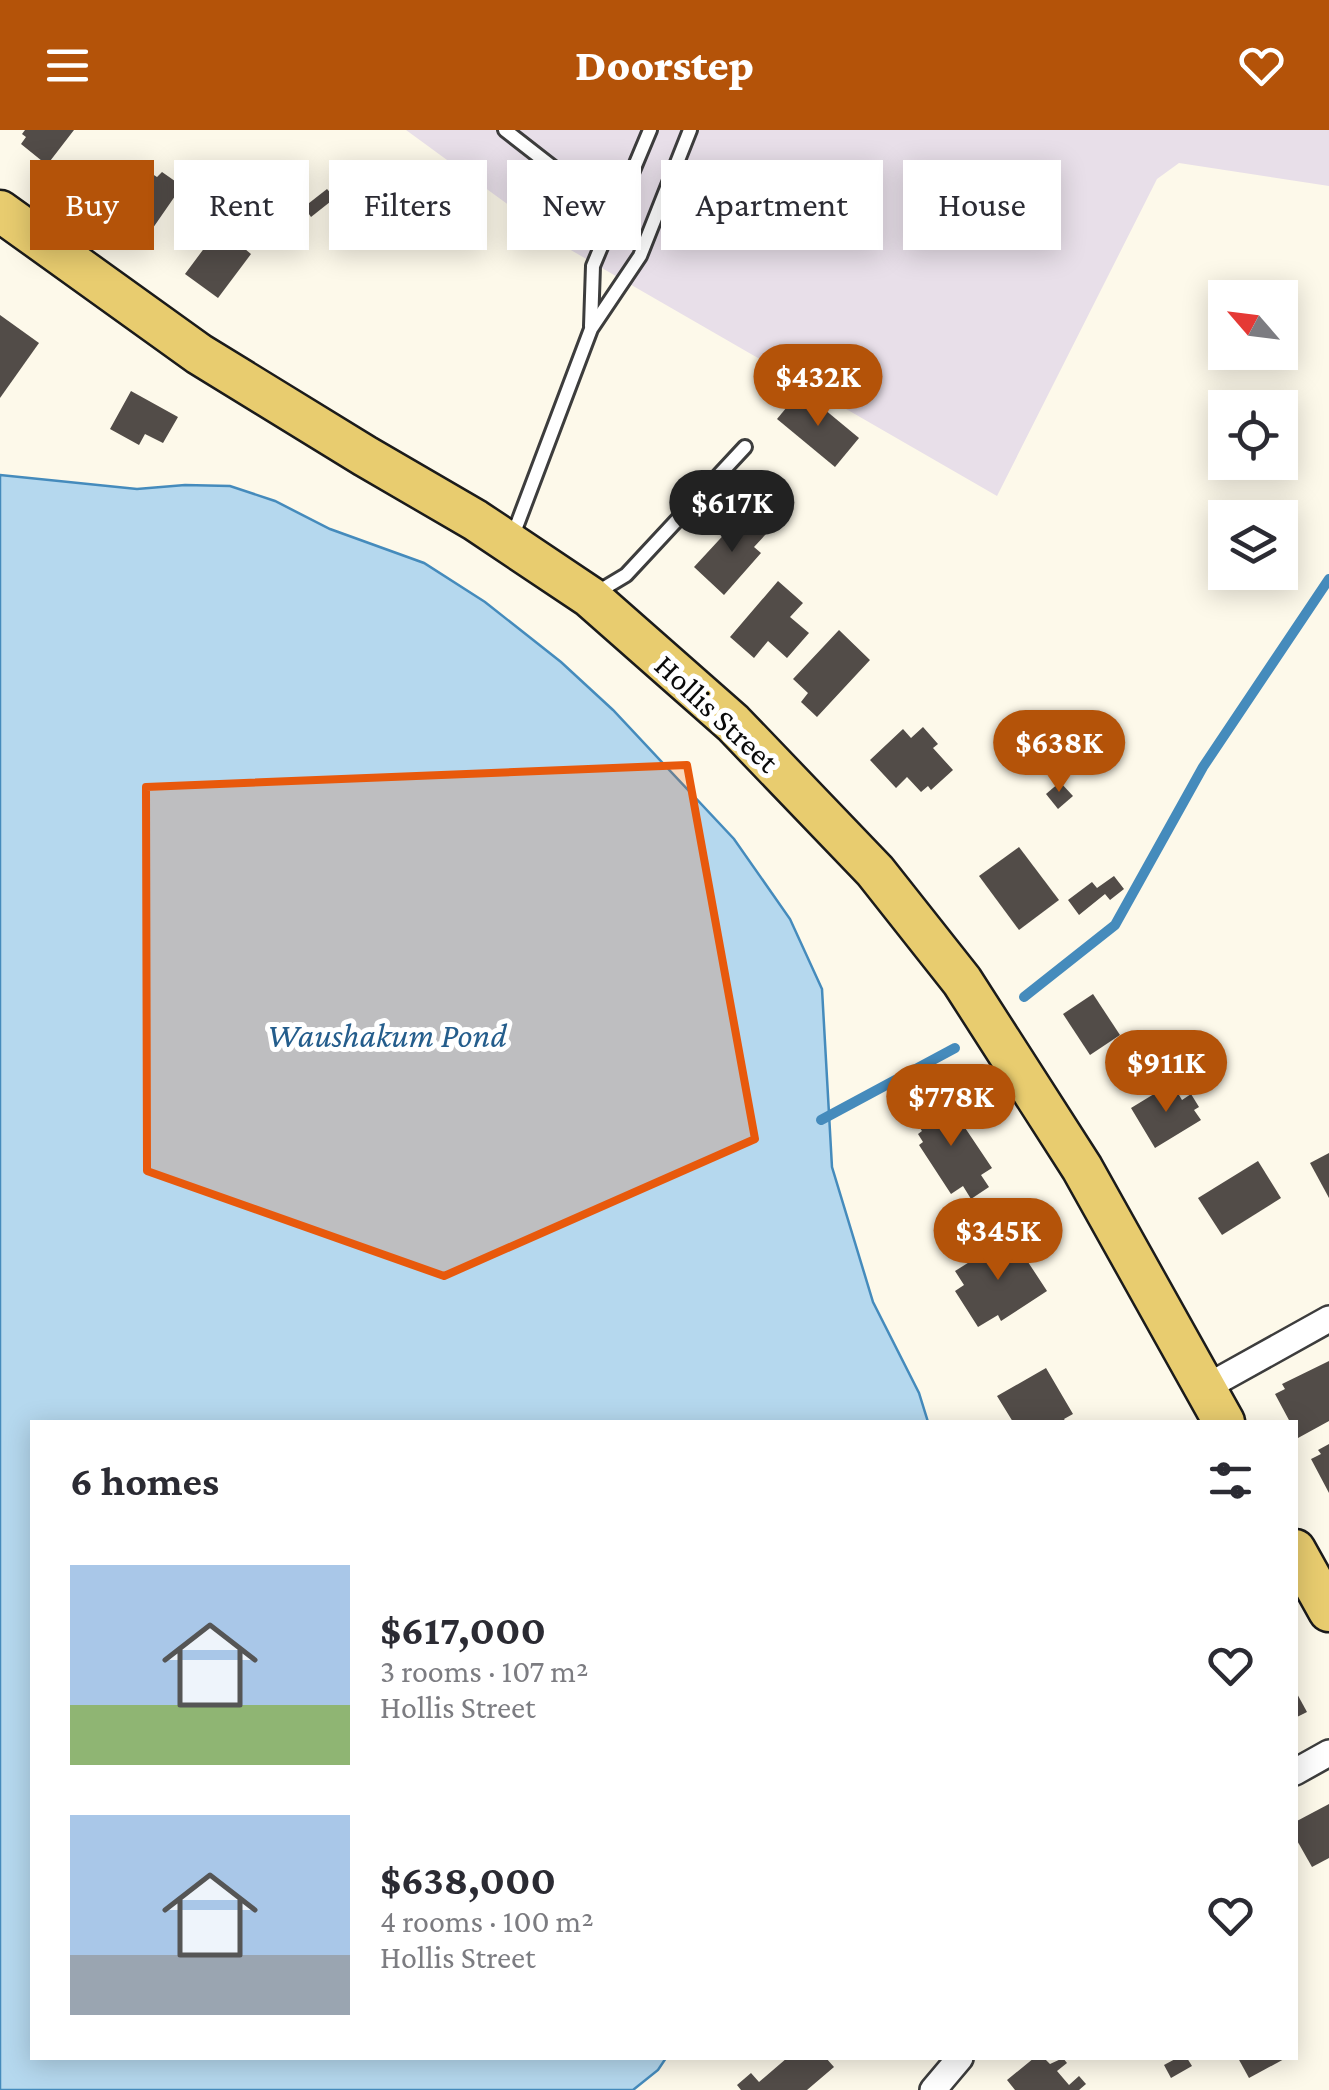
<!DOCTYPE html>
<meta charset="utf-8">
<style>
:root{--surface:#fff;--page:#f2f2f3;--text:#2b2b33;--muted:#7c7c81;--accent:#b45309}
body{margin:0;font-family:"Crimson Pro",serif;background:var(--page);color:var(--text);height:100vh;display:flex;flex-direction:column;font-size:38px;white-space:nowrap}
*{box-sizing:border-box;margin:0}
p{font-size:32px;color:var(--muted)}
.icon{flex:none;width:55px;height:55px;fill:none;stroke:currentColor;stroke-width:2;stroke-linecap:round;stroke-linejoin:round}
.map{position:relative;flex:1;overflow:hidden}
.panel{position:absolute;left:30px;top:1290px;width:1268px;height:640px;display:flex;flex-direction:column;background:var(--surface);border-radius:0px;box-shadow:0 5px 25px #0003}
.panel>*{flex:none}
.hud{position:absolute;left:30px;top:30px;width:1270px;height:90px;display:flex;gap:20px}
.needle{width:65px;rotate:298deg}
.fabs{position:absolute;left:1208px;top:150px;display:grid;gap:20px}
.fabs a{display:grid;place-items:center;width:90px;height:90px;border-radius:0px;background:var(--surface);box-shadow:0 5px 25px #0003;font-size:50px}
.price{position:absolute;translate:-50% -85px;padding:0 22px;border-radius:35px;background:var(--accent);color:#fff;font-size:32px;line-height:65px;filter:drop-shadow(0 2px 5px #0008)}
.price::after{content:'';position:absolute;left:50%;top:60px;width:30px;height:22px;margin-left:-15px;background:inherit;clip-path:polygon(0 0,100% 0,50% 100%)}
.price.selected{background:#222;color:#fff}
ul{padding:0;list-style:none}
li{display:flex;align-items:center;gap:30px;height:250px;padding:0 40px}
li span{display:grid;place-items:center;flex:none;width:280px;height:200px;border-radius:0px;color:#555}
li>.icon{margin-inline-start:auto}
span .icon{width:120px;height:120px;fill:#fffc;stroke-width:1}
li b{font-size:42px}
h2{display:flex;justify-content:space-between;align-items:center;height:120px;padding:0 40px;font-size:42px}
.tag{padding:0 35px;border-radius:0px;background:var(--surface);box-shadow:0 5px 25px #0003;font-size:35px;line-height:90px}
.tag.selected{background:var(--accent);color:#fff}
header{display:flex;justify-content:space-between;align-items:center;height:130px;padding:0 40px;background:var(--accent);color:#fff;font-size:45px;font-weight:800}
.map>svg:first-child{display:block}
.industrial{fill:#e8dfe9}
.water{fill:#b5d8ee;stroke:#458bbc;stroke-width:2.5}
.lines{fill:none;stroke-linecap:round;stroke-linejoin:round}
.stream{stroke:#458bbc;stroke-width:10}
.building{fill:#524c48}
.lane-casing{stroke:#3d3d3d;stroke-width:18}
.street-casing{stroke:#3d3d3d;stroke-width:30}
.primary-casing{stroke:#1b1b1b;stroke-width:45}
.lane{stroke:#fff;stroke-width:12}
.street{stroke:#fff;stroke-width:25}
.primary{stroke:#e8cc6f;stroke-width:40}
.marked{fill:#e8590c;fill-opacity:0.2;stroke:#e8590c;stroke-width:8;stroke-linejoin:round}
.labels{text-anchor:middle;stroke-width:10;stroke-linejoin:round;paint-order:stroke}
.street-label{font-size:32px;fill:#0a0a0a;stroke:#fff}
.water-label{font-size:35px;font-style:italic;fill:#245d8c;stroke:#fff}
</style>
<header><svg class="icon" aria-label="menu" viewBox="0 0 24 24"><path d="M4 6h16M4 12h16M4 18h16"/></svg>Doorstep<svg class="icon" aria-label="heart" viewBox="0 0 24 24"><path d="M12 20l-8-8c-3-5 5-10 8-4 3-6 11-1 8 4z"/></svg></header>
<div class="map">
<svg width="1329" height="1960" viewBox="0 0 1329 1960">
<rect width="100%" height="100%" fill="#fdf9ea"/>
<!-- industrial -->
<path class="industrial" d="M406,0H1329V56L1179,33L1157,49L997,366L569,119Z"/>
<!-- water -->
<path class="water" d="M0,345L137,359L185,355L230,356L275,371L330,399L424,433L485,472L561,532L613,580L734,709L790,789L822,859L832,1037L873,1172L919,1263L928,1292H32V1928H666L658,1940L633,1960H0Z"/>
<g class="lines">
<!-- stream -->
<g class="stream">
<path d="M1024,867L1115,795L1203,637L1329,449"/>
<path d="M821,990L955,918"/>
</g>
</g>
<!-- building -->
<g class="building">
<path d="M25,0H74L47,35L21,14L26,7L22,4Z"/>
<path d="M143,38L157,47L162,42L182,56L146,108L112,84Z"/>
<path d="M327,59L335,68L311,87L304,77Z"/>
<path d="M293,80L308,95L292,110L277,95Z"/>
<path d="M234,82L258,100L245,119L251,124L218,168L185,144L217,101L211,97L222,83L229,88Z"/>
<path d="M0,185L39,213L0,268Z"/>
<path d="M801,260L859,308L835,337L777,289Z"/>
<path d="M131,261L178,287L163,313L145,304L139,315L110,299Z"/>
<path d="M743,384L766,404L754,417L761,423L724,465L694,437Z"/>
<path d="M778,451L803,473L790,487L809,503L787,528L768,511L754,528L730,507Z"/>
<path d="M839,500L870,530L817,587L801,572L808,563L793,549Z"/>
<path d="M923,597L938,614L933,618L953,640L931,660L928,656L921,662L907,647L896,658L870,630L903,599L911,608Z"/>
<path d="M1060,652L1073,666L1058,679L1046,664Z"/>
<path d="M1019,717L1059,770L1019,800L979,746Z"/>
<path d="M1114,746L1124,759L1110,770L1105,764L1079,785L1068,770L1092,752L1097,758Z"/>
<path d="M1093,864L1120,905L1090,925L1063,884Z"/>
<path d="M1172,953L1182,970L1191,964L1199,977L1194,980L1201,990L1155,1018L1131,978Z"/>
<path d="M943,965L992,1038L981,1045L989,1057L971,1069L963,1056L951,1064L919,1015L923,1012L918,1004L922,1001L911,986Z"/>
<path d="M1329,1023V1068L1310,1033Z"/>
<path d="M1258,1031L1281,1068L1222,1105L1198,1068Z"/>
<path d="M1011,1106L1047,1161L1001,1191L998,1185L978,1197L955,1161L964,1155L955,1141Z"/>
<path d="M1329,1231V1291L1298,1308L1295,1292H1290L1275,1264L1285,1259L1282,1254Z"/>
<path d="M1046,1238L1073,1284L1064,1289L1066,1292H1013L997,1266Z"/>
<path d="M1329,1314V1363L1311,1329L1321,1324L1318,1320Z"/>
<path d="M1295,1560L1307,1582L1295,1588Z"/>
<path d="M1329,1674V1728L1312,1737L1295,1707V1692Z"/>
<path d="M787,1928H826L834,1937L807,1960H741L737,1955L751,1943L759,1952Z"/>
<path d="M1034,1928H1044L1050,1934L1063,1928L1067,1933L1057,1941L1069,1955L1079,1946L1086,1954L1079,1960H1015L1007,1950Z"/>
<path d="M1177,1928H1187L1192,1936L1171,1948L1164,1935Z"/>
<path d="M1238,1928H1286L1249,1948Z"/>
</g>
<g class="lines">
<defs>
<g id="lane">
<path d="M505,0L614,85"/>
<path d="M591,196L593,136L650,0"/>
<path d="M512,408L591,199L640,126L690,0"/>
<path d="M596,463L626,445L745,317"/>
</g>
<g id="street">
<path d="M1205,1258L1329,1189"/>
<path d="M1295,1642L1329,1623"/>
<path d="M933,1960L960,1928"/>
</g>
<g id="primary">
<path d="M0,81L199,224L365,326L475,390L590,467L733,593L875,741L962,851L1082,1038L1224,1292"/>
<path d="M1295,1420L1329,1481"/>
</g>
</defs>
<!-- lane casing -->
<use href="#lane" class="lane-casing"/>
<!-- street casing -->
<use href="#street" class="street-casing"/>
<!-- primary casing -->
<use href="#primary" class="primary-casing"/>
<!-- lane -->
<use href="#lane" class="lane"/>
<!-- street -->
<use href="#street" class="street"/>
<!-- primary -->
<use href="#primary" class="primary"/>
</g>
<!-- marked area -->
<path class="marked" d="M687,635L755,1009L444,1146L147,1041L146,657Z"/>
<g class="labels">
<!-- street labels -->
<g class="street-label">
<text transform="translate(717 583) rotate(43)" y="11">Hollis Street</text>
</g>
<!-- water labels -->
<g class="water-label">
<text x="387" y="917">Waushakum Pond</text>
</g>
</g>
</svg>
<div class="fabs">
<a><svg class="needle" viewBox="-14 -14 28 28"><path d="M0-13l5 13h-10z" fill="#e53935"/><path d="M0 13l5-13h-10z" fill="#7c7c81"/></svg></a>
<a><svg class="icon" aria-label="locate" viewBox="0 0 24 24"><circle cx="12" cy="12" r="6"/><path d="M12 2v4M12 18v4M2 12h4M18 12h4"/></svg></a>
<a><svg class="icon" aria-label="layers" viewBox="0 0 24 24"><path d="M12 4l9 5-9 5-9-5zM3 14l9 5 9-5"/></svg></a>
</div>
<b class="price" style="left:818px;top:299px">$432K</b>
<b class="price selected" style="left:732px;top:425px">$617K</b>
<b class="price" style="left:1059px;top:665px">$638K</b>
<b class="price" style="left:1166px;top:985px">$911K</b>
<b class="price" style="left:951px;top:1019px">$778K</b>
<b class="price" style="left:998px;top:1153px">$345K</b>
<div class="hud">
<a class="tag selected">Buy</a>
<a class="tag">Rent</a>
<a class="tag">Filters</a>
<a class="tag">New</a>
<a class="tag">Apartment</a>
<a class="tag">House</a>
</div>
<section class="panel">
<h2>6 homes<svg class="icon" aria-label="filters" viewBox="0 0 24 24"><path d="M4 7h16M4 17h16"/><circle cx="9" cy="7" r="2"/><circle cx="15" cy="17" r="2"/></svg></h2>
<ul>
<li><span style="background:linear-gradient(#a9c7e8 70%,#8fb573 0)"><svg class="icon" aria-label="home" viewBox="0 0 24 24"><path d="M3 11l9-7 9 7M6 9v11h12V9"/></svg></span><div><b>$617,000</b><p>3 rooms · 107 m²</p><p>Hollis Street</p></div><svg class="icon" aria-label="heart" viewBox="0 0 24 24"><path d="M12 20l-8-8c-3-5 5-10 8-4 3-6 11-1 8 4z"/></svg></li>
<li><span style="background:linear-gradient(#a9c7e8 70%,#9aa5b1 0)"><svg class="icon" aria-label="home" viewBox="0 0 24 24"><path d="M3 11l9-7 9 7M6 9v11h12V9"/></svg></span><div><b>$638,000</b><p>4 rooms · 100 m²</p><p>Hollis Street</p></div><svg class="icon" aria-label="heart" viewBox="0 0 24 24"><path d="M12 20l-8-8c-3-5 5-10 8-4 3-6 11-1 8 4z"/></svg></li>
</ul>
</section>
</div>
